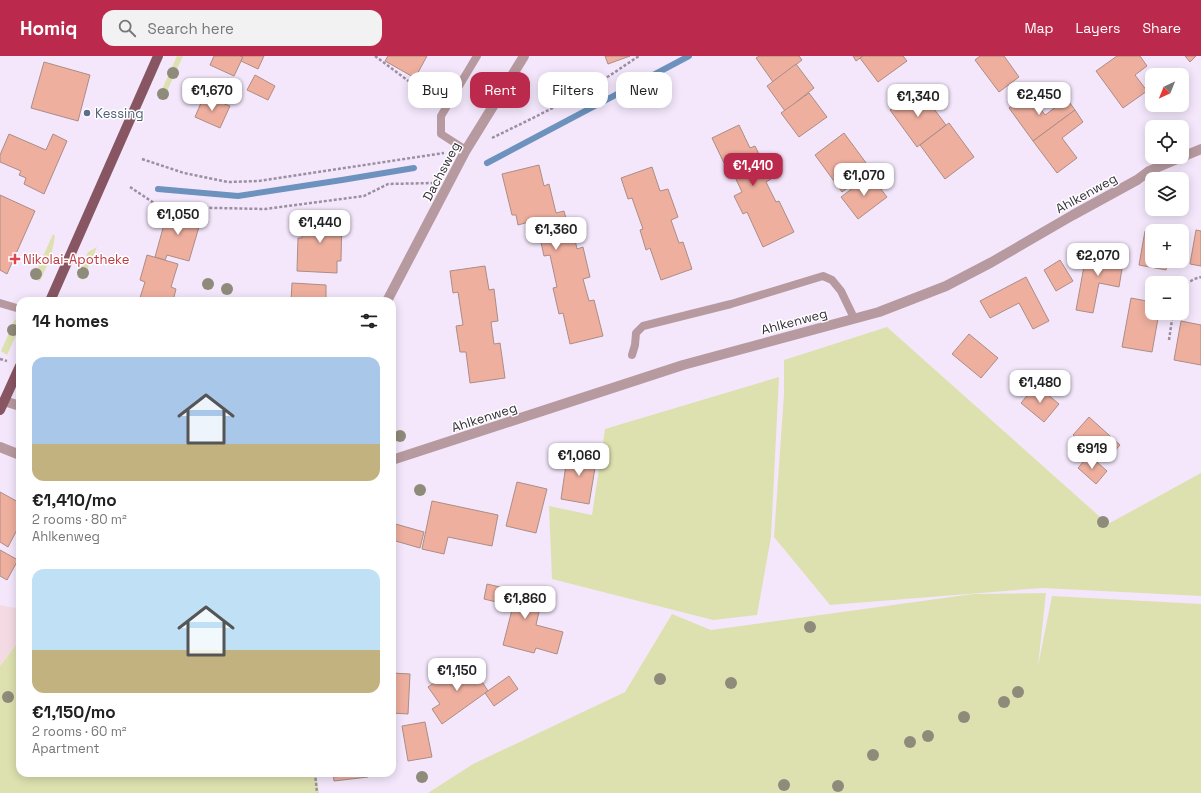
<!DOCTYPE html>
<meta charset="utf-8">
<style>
:root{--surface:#fff;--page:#f2f2f2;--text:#222;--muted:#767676;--accent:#bb2a4c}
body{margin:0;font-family:"Space Grotesk",sans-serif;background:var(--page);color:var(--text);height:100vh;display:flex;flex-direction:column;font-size:15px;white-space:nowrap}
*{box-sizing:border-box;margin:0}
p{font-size:13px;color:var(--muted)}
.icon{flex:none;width:22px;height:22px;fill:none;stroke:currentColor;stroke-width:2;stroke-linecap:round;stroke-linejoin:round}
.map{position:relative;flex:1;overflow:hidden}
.drawer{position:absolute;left:16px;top:241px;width:380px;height:480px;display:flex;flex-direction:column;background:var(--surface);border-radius:12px;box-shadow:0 2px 10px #0003}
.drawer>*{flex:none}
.guide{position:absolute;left:408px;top:16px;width:380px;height:36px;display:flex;gap:8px}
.needle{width:26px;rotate:223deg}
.controls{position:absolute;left:1145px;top:12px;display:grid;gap:8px}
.controls a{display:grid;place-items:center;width:44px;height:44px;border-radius:8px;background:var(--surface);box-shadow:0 2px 10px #0003;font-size:20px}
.price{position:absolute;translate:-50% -34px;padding:0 9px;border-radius:8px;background:#fff;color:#222;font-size:13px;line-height:26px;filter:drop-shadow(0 1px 2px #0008)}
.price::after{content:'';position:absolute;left:50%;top:24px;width:12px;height:9px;margin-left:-6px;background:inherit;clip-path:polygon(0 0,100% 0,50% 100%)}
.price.selected{background:var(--accent);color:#fff}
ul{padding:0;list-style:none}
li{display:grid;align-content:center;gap:8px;height:212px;padding:0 16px}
li span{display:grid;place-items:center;height:124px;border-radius:12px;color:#555}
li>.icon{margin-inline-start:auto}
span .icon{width:72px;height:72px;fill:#fffc;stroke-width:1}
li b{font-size:17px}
h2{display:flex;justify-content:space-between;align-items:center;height:48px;padding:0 16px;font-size:17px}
.chip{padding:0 14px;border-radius:12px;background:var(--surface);box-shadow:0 2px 10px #0003;font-size:14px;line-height:36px}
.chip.selected{background:var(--accent);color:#fff}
header{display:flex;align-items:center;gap:24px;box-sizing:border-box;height:56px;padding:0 20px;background:var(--accent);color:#fff}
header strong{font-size:19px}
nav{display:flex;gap:22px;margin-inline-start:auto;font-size:14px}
.search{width:280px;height:36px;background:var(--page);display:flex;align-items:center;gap:10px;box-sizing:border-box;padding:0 14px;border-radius:12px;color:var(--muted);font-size:15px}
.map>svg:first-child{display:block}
.commercial{fill:#f4dbe3}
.green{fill:#dde1af}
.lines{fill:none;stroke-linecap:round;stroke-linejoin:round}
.stream{stroke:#6c92bd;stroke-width:6}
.building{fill:#eeaf9f;stroke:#ab8d85}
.path{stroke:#99909f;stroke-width:2.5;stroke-dasharray:3 2;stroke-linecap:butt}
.lane{stroke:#b79aa0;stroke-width:8}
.street{stroke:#b79aa0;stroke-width:10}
.primary{stroke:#875662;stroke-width:10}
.tree{fill:#8f8b7b}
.service-dot{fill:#5c6f8a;stroke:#fff;stroke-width:1.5}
.health-dot{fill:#e0444e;stroke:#fff;stroke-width:1.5}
.labels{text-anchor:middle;stroke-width:3;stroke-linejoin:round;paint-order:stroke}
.service-label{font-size:13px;fill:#4e5e75;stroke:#fff;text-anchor:start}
.street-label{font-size:13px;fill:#342e38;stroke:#fff}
.health-label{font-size:13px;fill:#be3a42;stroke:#fff;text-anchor:start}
</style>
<header>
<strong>Homiq</strong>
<div class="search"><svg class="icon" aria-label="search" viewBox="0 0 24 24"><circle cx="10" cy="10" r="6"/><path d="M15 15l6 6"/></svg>Search here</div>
<nav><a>Map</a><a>Layers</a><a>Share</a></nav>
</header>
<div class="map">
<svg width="1201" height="737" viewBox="0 0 1201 737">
<rect width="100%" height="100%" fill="#f4e7fc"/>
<!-- commercial -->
<path class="commercial" d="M0,549L20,553V584L0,610Z"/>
<!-- green -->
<g class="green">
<path d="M177,0H183L164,42L159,40Z"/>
<path d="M53,178L55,180L51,201L40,225L33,223Z"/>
<path d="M97,191L83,224L77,221L88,196Z"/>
<path d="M15,263L20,270L7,299L1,295Z"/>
<path d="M887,271L1108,468L1201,417V540L1042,532L830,549L774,481L784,338V304Z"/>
<path d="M779,321L771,481L757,559L713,564L552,523L549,450L592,459L605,373Z"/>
<path d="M1046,537L1038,610L1052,540L1201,548V737H428L473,708L625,636L672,558L711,574L973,538Z"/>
<path d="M20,584V717H316L319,737H0V610Z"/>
</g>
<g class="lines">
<!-- stream -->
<g class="stream">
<path d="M487,107L689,0"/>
<path d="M158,133L238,140L342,124L414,112"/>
</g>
</g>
<!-- building -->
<g class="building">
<path d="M214,0H240L243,1L234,20L210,9Z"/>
<path d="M240,0H264L258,13L241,5L243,1Z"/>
<path d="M388,0H427L415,22L385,5Z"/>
<path d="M605,0H630L608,8Z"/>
<path d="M759,0H799L802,4L773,26L756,2Z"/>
<path d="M853,0H863L856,5Z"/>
<path d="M863,0H903L907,5L878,26L860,2Z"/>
<path d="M980,0H1004L1019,21L999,36L975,4Z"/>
<path d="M1117,0H1140L1147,10L1135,19L1147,35L1123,52L1096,15Z"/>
<path d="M1185,0H1196L1190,6Z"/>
<path d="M44,6L90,19L78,65L31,52Z"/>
<path d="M796,8L814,32L785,55L767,30Z"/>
<path d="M255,19L275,30L268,44L247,34Z"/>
<path d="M919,33L946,69L917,91L890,54Z"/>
<path d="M809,37L827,61L799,81L781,57Z"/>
<path d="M1029,37L1045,59L1067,43L1075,54L1033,85L1009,52Z"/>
<path d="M204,40L230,50L220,72L195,61Z"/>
<path d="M1075,54L1083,66L1062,82L1077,102L1057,117L1033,85Z"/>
<path d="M949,67L974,101L945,123L920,89Z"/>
<path d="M739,69L750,92L755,90L771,123L766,126L776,146L779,145L794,176L763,191L747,156L743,158L734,140L742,136L728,106L724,107L712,82Z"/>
<path d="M844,77L872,115L842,136L815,99Z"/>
<path d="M9,78L46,94L53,78L67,85L44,138L24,128L26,122L19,119L21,115L0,106V99Z"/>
<path d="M539,109L544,130L549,128L556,157L564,155L568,170H572L577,193L583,191L590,221L583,223L589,245L594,244L603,280L570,288L563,257L559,258L553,232L557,231L550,199L544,200L536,164L518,169L516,159H512L502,118Z"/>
<path d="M652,111L660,135L668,133L678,161L671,164L679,187L683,186L692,213L661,224L650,192L646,194L640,174L643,173L632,142L628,143L621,122Z"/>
<path d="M870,119L887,141L858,163L841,141Z"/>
<path d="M0,139L35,155L7,218L0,214Z"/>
<path d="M168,154L201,164L189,205L167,199L165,204L155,201Z"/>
<path d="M302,158L342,160L341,205H337V217L297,215L298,182H302Z"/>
<path d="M1196,174L1201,175V210L1190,208Z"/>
<path d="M1145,175L1152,177V205H1168L1166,214L1139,209Z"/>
<path d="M1087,194L1124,201L1119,231L1099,227L1093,257L1076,254Z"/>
<path d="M147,199L178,208L171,231L176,233L173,245H139L145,226L140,224Z"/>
<path d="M1060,204L1073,225L1056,235L1044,214Z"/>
<path d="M485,210L489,234L494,233L498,265L491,266L494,288L500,287L505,322L470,327L466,296H460L456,270L463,269L458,236L453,237L450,215Z"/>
<path d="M1026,221L1049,265L1033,273L1019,247L990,262L980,245Z"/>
<path d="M292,227L326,229V245H291Z"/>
<path d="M1131,242L1152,246V257H1159L1152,296L1122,291Z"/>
<path d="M1181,265L1201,269V309L1174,304Z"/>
<path d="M969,278L998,302L981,322L952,298Z"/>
<path d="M1036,329L1059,348L1044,366L1021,347Z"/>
<path d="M1089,361L1120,389L1105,406L1073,379Z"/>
<path d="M568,395L597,400L589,448L561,443Z"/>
<path d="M1089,399L1107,415L1096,428L1078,412Z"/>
<path d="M517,426L547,433L536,477L506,470Z"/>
<path d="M0,436L20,447V468L8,491L0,486Z"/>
<path d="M432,445L498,459L492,490L448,481L444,498L422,493Z"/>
<path d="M392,467L424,476L420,492L392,484Z"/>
<path d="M0,494L18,504L7,524L0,520Z"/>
<path d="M487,528L517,535V531L543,538L536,569L563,576L557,598L536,592L534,597L503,589L513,550L484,543Z"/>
<path d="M461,608L465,614L471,609L488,635L442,668L432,653L440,648L428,631Z"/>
<path d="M392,617L410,618L408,658L392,657Z"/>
<path d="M509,620L518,633L494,650L485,637Z"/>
<path d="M425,666L432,701L408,705L402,670Z"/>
<path d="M333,717H368V721L334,725Z"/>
</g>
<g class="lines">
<!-- path -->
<g class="path">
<path d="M375,0L434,44"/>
<path d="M492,82L533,62L574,41L609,20L639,0"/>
<path d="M142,103L184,117L228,126L259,125L444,97"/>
<path d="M130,131L157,149L168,151L265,153L364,140L388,128L433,127"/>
<path d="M1182,231L1194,223L1201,221"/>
<path d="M1169,284L1173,257"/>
<path d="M0,303L7,305"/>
<path d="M315,717L317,737"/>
</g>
<!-- lane -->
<g class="lane">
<path d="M466,94L441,78V60L477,0"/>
<path d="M0,247L20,253"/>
<path d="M632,299L635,289L636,277L643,270L731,248L823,220L832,224L841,235L854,262"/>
</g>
<!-- street -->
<g class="street">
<path d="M1182,101L1201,93"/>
<path d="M387,245L466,94L524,0"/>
<path d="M4,345L20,350"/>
<path d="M0,391L20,399"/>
<path d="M392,404L683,309L879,256L946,230L992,206L1073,159L1137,124L1149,115L1182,101"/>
</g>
<!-- primary -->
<g class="primary">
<path d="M50,245L158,0"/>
<path d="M0,354L20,310"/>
</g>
</g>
<!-- trees -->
<g class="tree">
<circle cx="173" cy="17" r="6"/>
<circle cx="163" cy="38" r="6"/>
<circle cx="83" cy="217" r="6"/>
<circle cx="36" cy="218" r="6"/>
<circle cx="208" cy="228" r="6"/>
<circle cx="227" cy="233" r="6"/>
<circle cx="13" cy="274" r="6"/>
<circle cx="400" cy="380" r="6"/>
<circle cx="420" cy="434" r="6"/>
<circle cx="1103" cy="466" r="6"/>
<circle cx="810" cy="571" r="6"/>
<circle cx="660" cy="623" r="6"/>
<circle cx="731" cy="627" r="6"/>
<circle cx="1018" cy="636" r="6"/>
<circle cx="8" cy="641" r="6"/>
<circle cx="1004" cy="646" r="6"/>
<circle cx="964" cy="661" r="6"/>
<circle cx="928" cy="680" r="6"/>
<circle cx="910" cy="686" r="6"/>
<circle cx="873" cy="699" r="6"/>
<circle cx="422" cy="721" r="6"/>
<circle cx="784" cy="729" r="6"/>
<circle cx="838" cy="730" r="6"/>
</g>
<!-- markers -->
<circle class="service-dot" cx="87" cy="57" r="4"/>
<path class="health-dot" d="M13 197h4v4h4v4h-4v4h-4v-4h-4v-4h4z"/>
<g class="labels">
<!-- service labels -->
<g class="service-label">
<text x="95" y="62">Kessing</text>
</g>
<!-- street labels -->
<g class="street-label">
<text transform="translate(441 115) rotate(-62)" y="5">Dachsweg</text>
<text transform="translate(1086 137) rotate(-29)" y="5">Ahlkenweg</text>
<text transform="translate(794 265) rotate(-15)" y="5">Ahlkenweg</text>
<text transform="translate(484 361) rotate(-18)" y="5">Ahlkenweg</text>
</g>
<!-- health labels -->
<g class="health-label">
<text x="23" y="208">Nikolai-Apotheke</text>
</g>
</g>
</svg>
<div class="controls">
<a><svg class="needle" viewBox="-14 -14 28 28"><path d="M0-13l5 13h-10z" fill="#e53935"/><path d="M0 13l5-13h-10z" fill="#767676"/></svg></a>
<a><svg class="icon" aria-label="locate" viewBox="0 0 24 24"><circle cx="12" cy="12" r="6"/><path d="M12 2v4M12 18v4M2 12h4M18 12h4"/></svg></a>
<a><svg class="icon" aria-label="layers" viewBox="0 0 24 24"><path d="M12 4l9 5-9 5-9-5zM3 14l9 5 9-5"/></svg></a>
<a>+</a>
<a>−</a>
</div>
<b class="price" style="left:212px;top:56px">€1,670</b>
<b class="price" style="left:1039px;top:60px">€2,450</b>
<b class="price" style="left:918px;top:62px">€1,340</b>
<b class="price selected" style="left:753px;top:131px">€1,410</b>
<b class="price" style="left:864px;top:141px">€1,070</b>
<b class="price" style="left:178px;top:180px">€1,050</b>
<b class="price" style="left:320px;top:188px">€1,440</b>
<b class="price" style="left:556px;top:195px">€1,360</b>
<b class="price" style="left:1098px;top:221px">€2,070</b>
<b class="price" style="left:1040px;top:348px">€1,480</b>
<b class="price" style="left:1092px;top:414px">€919</b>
<b class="price" style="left:579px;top:421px">€1,060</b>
<b class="price" style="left:525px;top:564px">€1,860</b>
<b class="price" style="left:457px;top:636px">€1,150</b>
<div class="guide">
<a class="chip">Buy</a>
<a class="chip selected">Rent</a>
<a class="chip">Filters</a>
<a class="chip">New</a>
</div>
<section class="drawer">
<h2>14 homes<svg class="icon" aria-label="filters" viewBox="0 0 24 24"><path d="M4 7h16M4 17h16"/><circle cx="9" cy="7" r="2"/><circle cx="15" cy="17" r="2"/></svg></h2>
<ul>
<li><span style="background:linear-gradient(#a9c7e8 70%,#c2b280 0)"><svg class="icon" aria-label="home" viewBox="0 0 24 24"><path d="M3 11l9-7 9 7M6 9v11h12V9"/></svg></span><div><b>€1,410/mo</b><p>2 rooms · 80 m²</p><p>Ahlkenweg</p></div></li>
<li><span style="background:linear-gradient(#bfe0f5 65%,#c2b280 0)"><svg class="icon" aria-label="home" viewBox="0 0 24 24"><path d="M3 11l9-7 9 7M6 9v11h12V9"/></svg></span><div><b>€1,150/mo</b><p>2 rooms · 60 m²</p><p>Apartment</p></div></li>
</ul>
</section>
</div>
